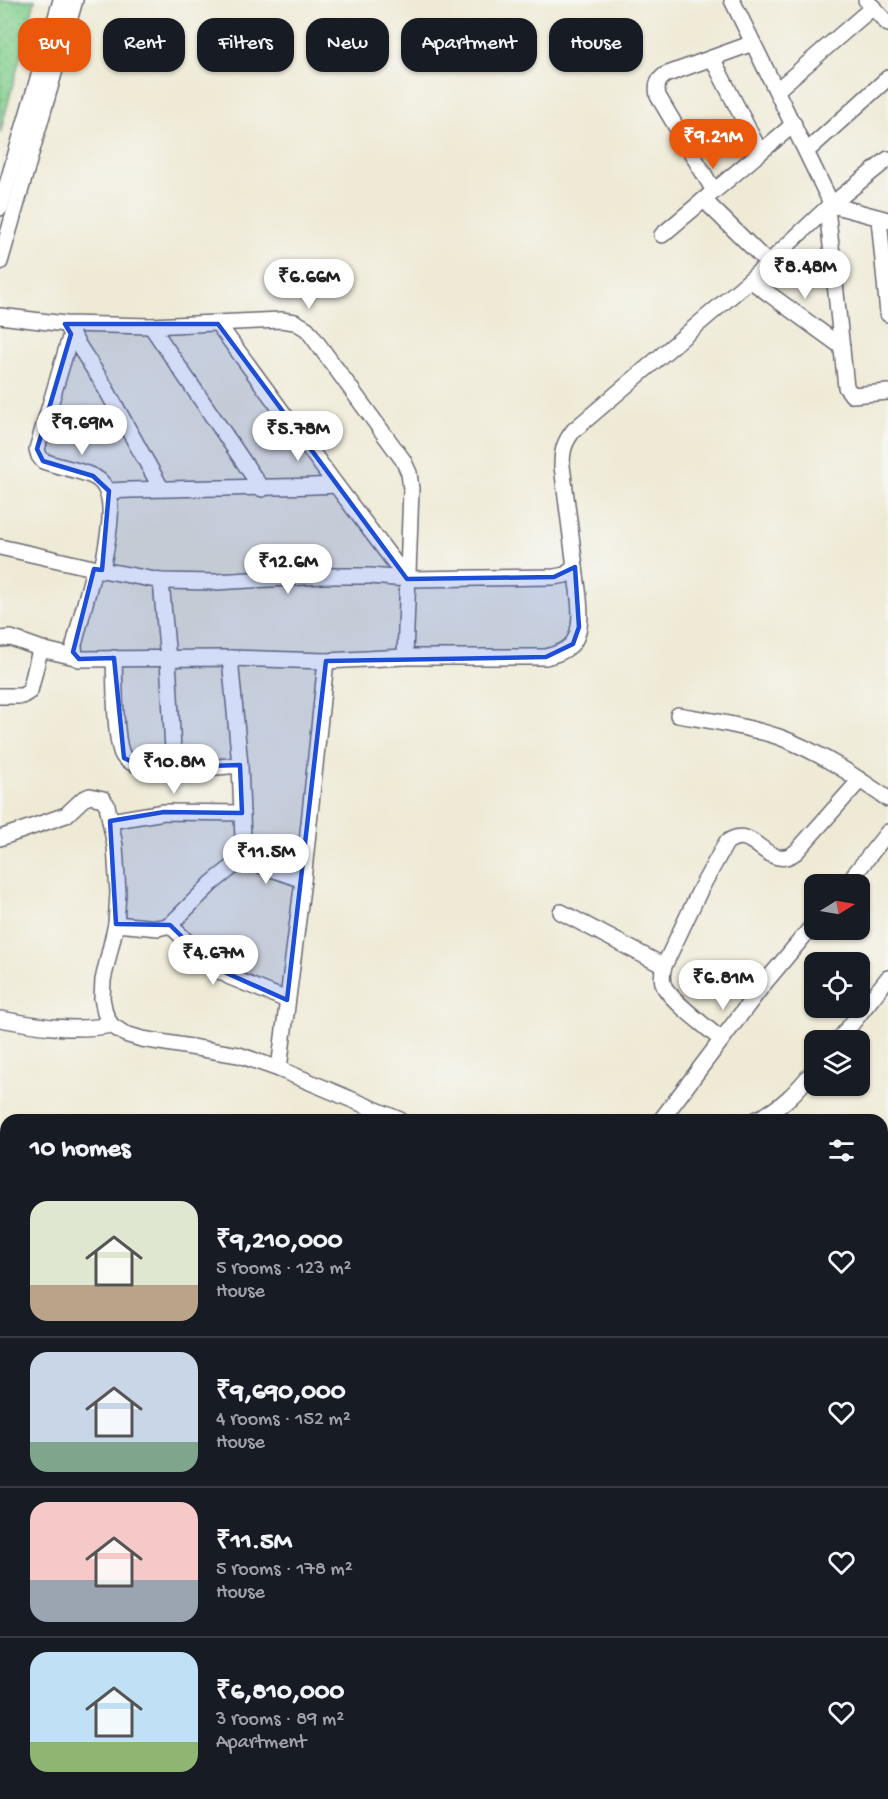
<!DOCTYPE html>
<meta charset="utf-8">
<style>
:root{--surface:#171b24;--page:#242831;--text:#f1f3f6;--muted:#9ea1a6;--line:#363941;--accent:#ea580c}
body{margin:0;font-family:"Gochi Hand",sans-serif;background:var(--page);color:var(--text);height:100vh;display:flex;flex-direction:column;font-size:22px;white-space:nowrap}
*{box-sizing:border-box;margin:0}
p{font-size:20px;color:var(--muted)}
.icon{flex:none;width:33px;height:33px;fill:none;stroke:currentColor;stroke-width:2;stroke-linecap:round;stroke-linejoin:round}
.map{position:relative;flex:1;overflow:hidden}
.panel{position:absolute;left:0px;top:1114px;width:888px;height:686px;display:flex;flex-direction:column;background:var(--surface);border-radius:18px 18px 0 0;box-shadow:0 2px 4px #0004}
.panel>*{flex:none}
.guide{position:absolute;left:18px;top:18px;width:852px;height:54px;display:flex;gap:12px}
.needle{width:39px;rotate:79deg}
.tools{position:absolute;left:804px;top:874px;display:grid;gap:12px}
.tools a{display:grid;place-items:center;width:66px;height:66px;border-radius:12px;background:var(--surface);box-shadow:0 2px 4px #0004;font-size:30px}
.price{position:absolute;translate:-50% -51px;padding:0 14px;border-radius:21px;background:#fff;color:#222;font-size:20px;line-height:39px;filter:drop-shadow(0 2px 3px #0008)}
.price::after{content:'';position:absolute;left:50%;top:36px;width:18px;height:14px;margin-left:-9px;background:inherit;clip-path:polygon(0 0,100% 0,50% 100%)}
.price.on{background:var(--accent);color:#fff}
ul{padding:0;list-style:none}
li{display:flex;align-items:center;gap:18px;height:150px;padding:0 30px}
li+li{border-top:2px solid var(--line)}
li span{display:grid;place-items:center;flex:none;width:168px;height:120px;border-radius:18px;color:#555}
li>.icon{margin-inline-start:auto}
span .icon{width:72px;height:72px;fill:#fffc;stroke-width:1}
li b{font-size:26px}
h2{display:flex;justify-content:space-between;align-items:center;height:72px;padding:0 30px;font-size:26px}
.tag{padding:0 21px;border-radius:18px;background:var(--surface);box-shadow:0 2px 4px #0004;font-size:21px;line-height:54px}
.tag.on{background:var(--accent);color:#fff}
.map>svg:first-child{display:block}
.industrial{fill:url(#industrial-grid)}
.grass{fill:url(#grass-dots);stroke:#527864;stroke-width:1.5}
.lines{fill:none;stroke-linecap:round;stroke-linejoin:round}
.minor-casing{stroke:#6a6871;stroke-width:18}
.minor{stroke:#fff;stroke-width:15}
.marked{fill:#1d4ed8;fill-opacity:0.2;stroke:#1d4ed8;stroke-width:4.5;stroke-linejoin:round}
</style>
<div class="map">
<svg width="888" height="1799" viewBox="0 0 888 1799">
<defs>
<pattern id="industrial-grid" width="8" height="8" patternUnits="userSpaceOnUse" patternTransform="scale(1.5)"><rect width="8" height="8" fill="#cfc1ba"/><path d="M0 4h8M4 0v8" fill="none" stroke="#b1a6a1"/></pattern>
<pattern id="grass-dots" width="8" height="8" patternUnits="userSpaceOnUse" patternTransform="scale(1.5)"><rect width="8" height="8" fill="#82cf8d"/><path d="M2 2h.1M6 6h.1" fill="none" stroke="#70b17b" stroke-width="1.8" stroke-linecap="round"/></pattern>
</defs>
<rect width="100%" height="100%" fill="#f6f6f2"/>
<filter id="ink" filterUnits="userSpaceOnUse"><feTurbulence type="fractalNoise" baseFrequency=".0167" numOctaves="2"/><feDisplacementMap in="SourceGraphic" scale="12" xChannelSelector="R" yChannelSelector="G"/><feConvolveMatrix kernelMatrix="1 2 1 2 8 2 1 2 1" color-interpolation-filters="sRGB"/></filter>
<filter id="wash" filterUnits="userSpaceOnUse"><feTurbulence type="fractalNoise" baseFrequency=".008" numOctaves="4" result="noise"/><feDisplacementMap in="SourceGraphic" scale="24" xChannelSelector="R" yChannelSelector="G"/><feGaussianBlur stdDeviation="1.35" result="paint"/><feColorMatrix in="noise" values="0 0 0 0 0 0 0 0 0 0 0 0 0 0 0 0 0 1.4 0 .05"/><feComposite in="paint" operator="in"/></filter>
<g filter="url(#wash)">
<rect width="100%" height="100%" fill="#efead5"/>
<!-- industrial -->
<path class="industrial" d="M0,1187L6,1188V1794H882V1352L888,1344V1799H0Z"/>
<!-- grass -->
<path class="grass" d="M0,0H35L0,134Z"/>
</g>
<g filter="url(#ink)">
<g class="lines">
<defs>
<g id="minor">
<path d="M732,0L832,205L888,220"/>
<path d="M866,0L888,24"/>
<path d="M712,58L760,152"/>
<path d="M777,90L873,7"/>
<path d="M807,151L888,78"/>
<path d="M714,191L658,96C656,86 657,81 665,75L753,43"/>
<path d="M704,200L768,263"/>
<path d="M0,208L61,0"/>
<path d="M827,208L846,387L852,395L888,392"/>
<path d="M879,218L888,314"/>
<path d="M662,235L794,124"/>
<path d="M0,262L75,0"/>
<path d="M750,280L842,347"/>
<path d="M0,316L65,324L151,326L281,320L295,322L307,329L403,460L409,473L411,489L405,657"/>
<path d="M218,324L336,485L407,579"/>
<path d="M151,326L262,489"/>
<path d="M68,329L102,382L161,488"/>
<path d="M71,334L37,449L39,456L43,461C59,467 76,469 92,476C123,488 106,544 102,570"/>
<path d="M109,491C184,487 260,489 336,485"/>
<path d="M0,547L102,570L161,581L215,582L323,576H370L407,579L554,577L565,575L575,567L562,466C562,451 564,442 574,430L750,280L827,208L888,159"/>
<path d="M94,569L74,645L75,657L79,659L230,658L326,661L405,657H546C556,654 564,652 571,645C587,629 577,587 575,567"/>
<path d="M161,581L168,660L174,768"/>
<path d="M0,639L11,638L45,650"/>
<path d="M114,658C115,679 114,741 123,756C134,776 217,767 240,765"/>
<path d="M0,696H22L30,691L39,654L45,650L75,657"/>
<path d="M678,715C712,721 746,726 779,737C818,751 853,775 888,799"/>
<path d="M110,821L164,812L242,813"/>
<path d="M0,838L66,815L83,799L90,796L103,799L107,805L115,846L118,893L116,924L103,980L102,998L105,1013L111,1025L125,1034L142,1039L239,1055L279,1069L400,1120"/>
<path d="M240,858L303,880"/>
<path d="M846,885L888,832"/>
<path d="M561,912L664,966"/>
<path d="M116,924L158,928L170,925L212,883L231,868L240,858L243,839L240,765L230,658"/>
<path d="M170,925L213,967L230,977L287,1000"/>
<path d="M0,1019C38,1026 73,1032 111,1025"/>
<path d="M721,1040C706,1026 676,1005 665,988C661,981 662,973 664,966L701,888L726,843C754,820 766,874 796,852L860,780"/>
<path d="M838,1041L888,978"/>
<path d="M279,1069L303,880L326,661"/>
<path d="M661,1120L763,985L814,924"/>
<path d="M755,1120C780,1110 798,1090 814,1070"/>
<path d="M0,1197L6,1198"/>
<path d="M882,1329L888,1322"/>
<path d="M882,1755L888,1747"/>
<path d="M325,1794L332,1799"/>
<path d="M84,1799L88,1794"/>
<path d="M124,1799L129,1794"/>
<path d="M849,1799L852,1794"/>
</g>
</defs>
<!-- minor casing -->
<use href="#minor" class="minor-casing"/>
<!-- minor -->
<use href="#minor" class="minor"/>
</g>
</g>
<!-- marked area -->
<path class="marked" d="M65,324H218L407,579L554,577L575,567L579,627L573,644L546,657L326,661L287,1000L213,967L170,925L116,924L110,821L164,812L242,813L240,765L145,768L124,758L114,658L79,659L73,652L94,569L102,570L109,491L93,476L43,461L37,449L71,334Z"/>
</svg>
<div class="tools">
<a><svg class="needle" viewBox="-14 -14 28 28"><path d="M0-13l5 13h-10z" fill="#e53935"/><path d="M0 13l5-13h-10z" fill="#9ea1a6"/></svg></a>
<a><svg class="icon" aria-label="locate" viewBox="0 0 24 24"><circle cx="12" cy="12" r="6"/><path d="M12 2v4M12 18v4M2 12h4M18 12h4"/></svg></a>
<a><svg class="icon" aria-label="layers" viewBox="0 0 24 24"><path d="M12 4l9 5-9 5-9-5zM3 14l9 5 9-5"/></svg></a>
</div>
<b class="price on" style="left:713px;top:170px">₹9.21M</b>
<b class="price" style="left:805px;top:300px">₹8.48M</b>
<b class="price" style="left:309px;top:310px">₹6.66M</b>
<b class="price" style="left:82px;top:456px">₹9.69M</b>
<b class="price" style="left:298px;top:462px">₹5.78M</b>
<b class="price" style="left:288px;top:595px">₹12.6M</b>
<b class="price" style="left:174px;top:795px">₹10.8M</b>
<b class="price" style="left:266px;top:885px">₹11.5M</b>
<b class="price" style="left:213px;top:986px">₹4.67M</b>
<b class="price" style="left:723px;top:1011px">₹6.81M</b>
<div class="guide">
<a class="tag on">Buy</a>
<a class="tag">Rent</a>
<a class="tag">Filters</a>
<a class="tag">New</a>
<a class="tag">Apartment</a>
<a class="tag">House</a>
</div>
<section class="panel">
<h2>10 homes<svg class="icon" aria-label="filters" viewBox="0 0 24 24"><path d="M4 7h16M4 17h16"/><circle cx="9" cy="7" r="2"/><circle cx="15" cy="17" r="2"/></svg></h2>
<ul>
<li><span style="background:linear-gradient(#dfe7d0 70%,#b9a48a 0)"><svg class="icon" aria-label="home" viewBox="0 0 24 24"><path d="M3 11l9-7 9 7M6 9v11h12V9"/></svg></span><div><b>₹9,210,000</b><p>5 rooms · 123 m²</p><p>House</p></div><svg class="icon" aria-label="heart" viewBox="0 0 24 24"><path d="M12 20l-8-8c-3-5 5-10 8-4 3-6 11-1 8 4z"/></svg></li>
<li><span style="background:linear-gradient(#c9d6e8 75%,#7fa58c 0)"><svg class="icon" aria-label="home" viewBox="0 0 24 24"><path d="M3 11l9-7 9 7M6 9v11h12V9"/></svg></span><div><b>₹9,690,000</b><p>4 rooms · 152 m²</p><p>House</p></div><svg class="icon" aria-label="heart" viewBox="0 0 24 24"><path d="M12 20l-8-8c-3-5 5-10 8-4 3-6 11-1 8 4z"/></svg></li>
<li><span style="background:linear-gradient(#f6c9c9 65%,#9aa5b1 0)"><svg class="icon" aria-label="home" viewBox="0 0 24 24"><path d="M3 11l9-7 9 7M6 9v11h12V9"/></svg></span><div><b>₹11.5M</b><p>5 rooms · 178 m²</p><p>House</p></div><svg class="icon" aria-label="heart" viewBox="0 0 24 24"><path d="M12 20l-8-8c-3-5 5-10 8-4 3-6 11-1 8 4z"/></svg></li>
<li><span style="background:linear-gradient(#bfe0f5 75%,#8fb573 0)"><svg class="icon" aria-label="home" viewBox="0 0 24 24"><path d="M3 11l9-7 9 7M6 9v11h12V9"/></svg></span><div><b>₹6,810,000</b><p>3 rooms · 89 m²</p><p>Apartment</p></div><svg class="icon" aria-label="heart" viewBox="0 0 24 24"><path d="M12 20l-8-8c-3-5 5-10 8-4 3-6 11-1 8 4z"/></svg></li>
</ul>
</section>
</div>
